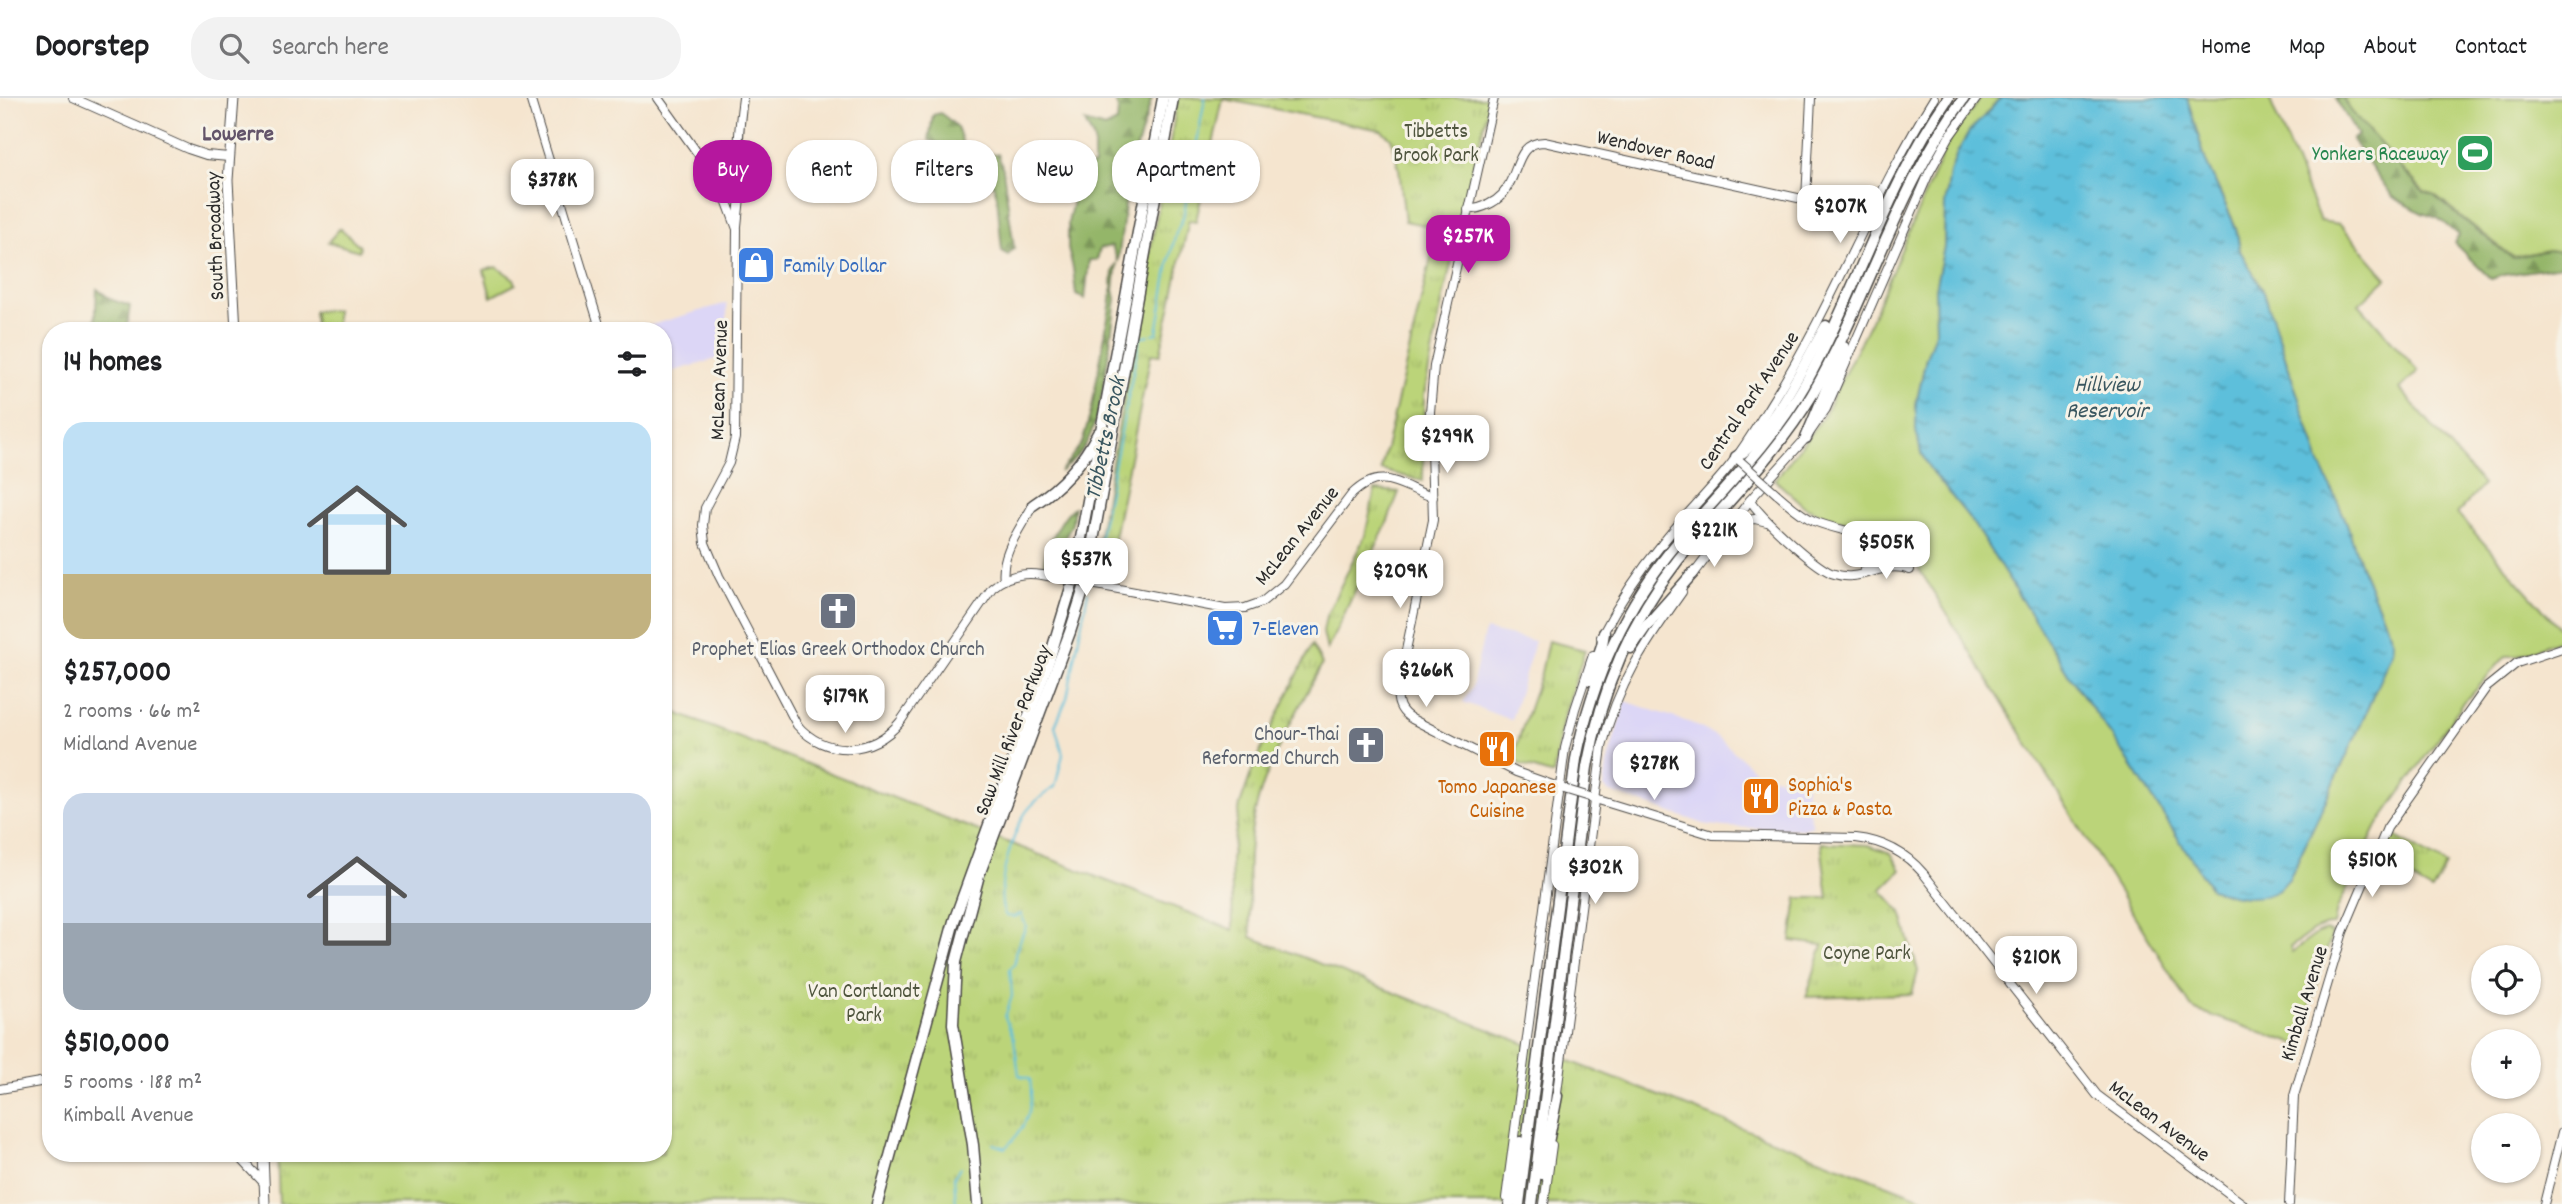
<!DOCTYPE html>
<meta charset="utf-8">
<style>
:root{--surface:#fff;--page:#f2f2f2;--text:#202124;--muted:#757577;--line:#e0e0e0;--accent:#b5179e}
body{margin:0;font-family:Dekko,sans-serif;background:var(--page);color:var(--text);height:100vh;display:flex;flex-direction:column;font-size:26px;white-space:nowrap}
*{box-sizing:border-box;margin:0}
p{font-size:23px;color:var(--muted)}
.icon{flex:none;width:38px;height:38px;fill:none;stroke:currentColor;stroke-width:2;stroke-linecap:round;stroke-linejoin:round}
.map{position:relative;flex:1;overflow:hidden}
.panel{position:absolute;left:42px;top:224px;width:630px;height:840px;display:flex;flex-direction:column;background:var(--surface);border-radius:28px;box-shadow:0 2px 5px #0004}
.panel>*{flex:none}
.hud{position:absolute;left:693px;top:42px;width:665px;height:63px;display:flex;gap:14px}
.tools{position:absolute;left:2471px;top:847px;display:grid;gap:14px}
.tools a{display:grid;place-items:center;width:70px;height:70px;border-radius:50%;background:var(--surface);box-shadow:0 2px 5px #0004;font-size:35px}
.price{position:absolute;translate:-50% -60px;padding:0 16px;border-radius:14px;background:#fff;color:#222;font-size:23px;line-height:46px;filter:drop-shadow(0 2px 4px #0008)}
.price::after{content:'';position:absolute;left:50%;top:42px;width:21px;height:16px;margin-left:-10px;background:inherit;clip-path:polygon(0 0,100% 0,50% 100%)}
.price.current{background:var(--accent);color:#fff}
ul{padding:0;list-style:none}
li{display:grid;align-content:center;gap:14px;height:371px;padding:0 21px}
li span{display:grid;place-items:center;height:217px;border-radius:21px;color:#555}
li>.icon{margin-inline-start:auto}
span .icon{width:126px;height:126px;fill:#fffc;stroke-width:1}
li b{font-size:30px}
h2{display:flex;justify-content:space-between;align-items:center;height:84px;padding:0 21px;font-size:30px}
.tag{padding:0 24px;border-radius:28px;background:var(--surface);box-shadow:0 2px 5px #0004;font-size:24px;line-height:63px}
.tag.current{background:var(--accent);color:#fff}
header{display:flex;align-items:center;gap:42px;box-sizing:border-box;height:98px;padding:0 35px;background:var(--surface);border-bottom:2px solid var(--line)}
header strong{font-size:33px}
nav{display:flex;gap:38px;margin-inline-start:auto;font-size:24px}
.search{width:490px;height:63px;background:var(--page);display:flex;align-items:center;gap:18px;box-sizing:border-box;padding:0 24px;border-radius:28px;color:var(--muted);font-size:26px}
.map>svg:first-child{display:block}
.built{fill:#dcd6f6}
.green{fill:#bbd479;stroke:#738052;stroke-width:2}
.forest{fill:url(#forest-firs);stroke:#60704a;stroke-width:2}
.park{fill:url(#park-tufts);stroke:#738052;stroke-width:2}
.water{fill:url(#water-ripples);stroke:#447583;stroke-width:2}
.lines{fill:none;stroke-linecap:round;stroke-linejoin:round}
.stream{stroke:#5dbfdb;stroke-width:2}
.secondary-casing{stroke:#494744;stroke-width:10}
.primary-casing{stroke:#494744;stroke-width:11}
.highway-casing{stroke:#494744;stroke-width:13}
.secondary{stroke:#fff;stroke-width:8}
.primary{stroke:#fff;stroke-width:9}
.highway{stroke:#fff;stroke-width:10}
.secondary-bridge-casing{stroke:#494744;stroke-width:10;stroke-linecap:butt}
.secondary-bridge{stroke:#fff;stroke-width:8}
.labels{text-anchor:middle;stroke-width:6;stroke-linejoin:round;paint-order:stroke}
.park-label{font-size:21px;fill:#4f553e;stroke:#f7f3e8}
.street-label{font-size:21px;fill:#2b2b2b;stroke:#f7f3e8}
.leisure-label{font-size:21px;fill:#27864d;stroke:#f7f3e8;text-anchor:end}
.shop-label{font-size:21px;fill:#366cbe;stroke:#f7f3e8;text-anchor:start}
.worship-label{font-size:21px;fill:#5b616d;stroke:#f7f3e8}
.food-label{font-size:21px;fill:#c56008;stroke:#f7f3e8;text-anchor:start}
.neighbourhood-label{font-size:23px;font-weight:bold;fill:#63546a;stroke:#f7f3e8}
.water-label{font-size:23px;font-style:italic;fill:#3a5760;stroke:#f7f3e8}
</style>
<header>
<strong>Doorstep</strong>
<div class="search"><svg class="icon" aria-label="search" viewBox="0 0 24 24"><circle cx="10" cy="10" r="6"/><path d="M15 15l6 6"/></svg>Search here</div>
<nav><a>Home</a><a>Map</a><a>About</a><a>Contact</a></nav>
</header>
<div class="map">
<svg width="2562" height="1106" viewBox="0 0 2562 1106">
<defs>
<pattern id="forest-firs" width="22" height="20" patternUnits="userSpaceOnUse" patternTransform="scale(1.75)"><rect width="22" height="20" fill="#94b669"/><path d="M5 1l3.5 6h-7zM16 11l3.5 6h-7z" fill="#799457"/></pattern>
<pattern id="park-tufts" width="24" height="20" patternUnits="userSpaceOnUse" patternTransform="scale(1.75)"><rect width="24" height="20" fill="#bbd479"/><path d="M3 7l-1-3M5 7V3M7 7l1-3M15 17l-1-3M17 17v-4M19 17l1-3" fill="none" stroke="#a1b669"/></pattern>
<pattern id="water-ripples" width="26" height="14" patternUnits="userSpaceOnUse" patternTransform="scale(1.75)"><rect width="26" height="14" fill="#5dbfdb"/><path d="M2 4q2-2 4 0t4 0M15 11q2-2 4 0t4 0" fill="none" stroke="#4d9bb2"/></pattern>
</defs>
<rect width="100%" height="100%" fill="#f7f3e8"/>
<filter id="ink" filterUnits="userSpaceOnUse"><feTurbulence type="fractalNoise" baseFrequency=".0143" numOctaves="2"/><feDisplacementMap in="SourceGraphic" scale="14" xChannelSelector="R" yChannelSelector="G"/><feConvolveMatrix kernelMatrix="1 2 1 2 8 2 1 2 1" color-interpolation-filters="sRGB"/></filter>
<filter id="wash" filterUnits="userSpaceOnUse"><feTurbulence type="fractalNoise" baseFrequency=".00686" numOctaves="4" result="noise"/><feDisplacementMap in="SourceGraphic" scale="28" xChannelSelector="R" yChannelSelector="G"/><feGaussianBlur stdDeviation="1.57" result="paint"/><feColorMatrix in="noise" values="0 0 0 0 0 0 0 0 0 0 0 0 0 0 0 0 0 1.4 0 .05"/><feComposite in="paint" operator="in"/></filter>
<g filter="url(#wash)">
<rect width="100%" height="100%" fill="#f5e5cf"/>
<!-- built -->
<g class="built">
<path d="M727,205V258L663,276V233L637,231Z"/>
<path d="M1485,532L1535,543L1511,622L1463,604L1472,589Z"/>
<path d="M1625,603L1691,625L1718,639L1760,677L1806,683V704L1813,728L1802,731L1724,729L1704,726L1608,693L1604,689L1607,666Z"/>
</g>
<!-- green -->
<g class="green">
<path d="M1981,0H2001L1987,14L1957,55L1950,75L1945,107L1944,149L1935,191L1936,232L1926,260L1916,307L1921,355L1930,371L1971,422L2071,580L2120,650L2211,791L2289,781L2352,646L2392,554L2393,543L2361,468L2344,418L2320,366L2264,194L2240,153L2236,129L2206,64L2187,0H2269L2320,123L2340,126L2387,180L2359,206L2418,273L2400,291L2483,387L2457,415L2562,533V541L2518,558H2506L2463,605L2377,728L2337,811L2334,827C2315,826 2304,841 2290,849L2292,854L2318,835L2326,832L2332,835L2299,947L2198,913L2191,909L1916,466L1892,443L1866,428L1826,418L1805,409L1775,382L1823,319L1872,220L1934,75L1950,41Z"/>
<path d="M2342,0H2562V154L2548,152L2513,159L2436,99L2425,95L2352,15Z"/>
<path d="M340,130L360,148L359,153L328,144Z"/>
<path d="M497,169L514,181L516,186L491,199L484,172Z"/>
<path d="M336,212V233H315L314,213Z"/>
</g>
<!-- forest -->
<g class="forest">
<path d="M1114,0H1152L1129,76L1118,164L1112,148L1100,150L1097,162H1089L1085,201L1076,197L1073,170L1068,150V125L1076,89L1073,74L1094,67V42L1085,24L1105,30L1117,24L1118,11Z"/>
<path d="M2335,0H2343L2351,13L2423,94L2433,97L2512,160L2548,152L2562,154V168L2503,177L2491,181L2455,146L2458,137L2438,120L2422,115L2393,99L2352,42L2358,37Z"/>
<path d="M940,15C963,31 958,33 966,58C978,61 986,55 998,56L1003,72L1014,150L1008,157L1002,153L997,98L993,86L975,85C971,74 962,71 951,66L950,50L929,42L933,17Z"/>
<path d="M1117,165L1114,192L1116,201C1110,241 1104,313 1086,346C1079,358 1070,365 1060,374L1082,345L1091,314L1111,203L1113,173Z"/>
<path d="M97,191L112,202L130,208L126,233H95Z"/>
<path d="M1074,409L1072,426L1064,441L1065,471L1044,467C1043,453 1064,415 1074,409Z"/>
</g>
<!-- park -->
<g class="park">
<path d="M1178,0H1490L1442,204L1424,297L1423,383L1381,372L1438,130L1405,123L1399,70L1391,40L1381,32L1223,1L1196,123L1189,122L1160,257L1151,256L1106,479L1092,476Z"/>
<path d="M1375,392L1399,394L1387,425L1327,552L1323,534L1326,518L1365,438Z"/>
<path d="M1548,543L1585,552L1563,621L1553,677L1522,667L1512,661L1541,575Z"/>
<path d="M1312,547L1322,566C1298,613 1267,662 1255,714C1245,755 1249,797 1251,839L1937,1106H279L277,1055H663V610L1233,832L1231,761L1240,707L1255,664Z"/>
<path d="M2391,736L2446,767L2432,793L2379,763Z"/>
<path d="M1821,745L1868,747L1891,755L1901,772L1881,792L1901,814L1918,873L1912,896L1806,899L1823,847L1791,843L1797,800H1828Z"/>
</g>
<!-- water -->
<path class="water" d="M2001,0H2187L2206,64L2236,130L2240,153L2264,194L2320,366L2344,418L2361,468L2393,543L2392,554L2352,646L2289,781C2285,784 2281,791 2277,793C2258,804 2230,798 2211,791L2120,650L2071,580L1971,422L1930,371L1921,355L1916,333V307L1926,260L1936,232L1935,191L1944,149L1945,107L1950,75L1957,55L1969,34Z"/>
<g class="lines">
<!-- stream -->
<g class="stream">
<path d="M1153,236L1157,235L1170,159L1176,135L1183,120L1205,0"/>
<path d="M1096,458L1140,240L1149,237"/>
<path d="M993,1046L1005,1050C1026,1031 1034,1010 1030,981L1019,977L1014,941L1005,919L1012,898L1010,871L1015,865V855L1026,828L1021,816L1014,819L1006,818C993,796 1012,735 1026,714C1034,703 1044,696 1055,689L1063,656L1055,628L1067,600L1088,494"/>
<path d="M956,1106L954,1079L960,1069"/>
</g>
</g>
</g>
<g filter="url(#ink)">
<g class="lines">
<defs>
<g id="secondary">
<path d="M73,0L188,51L206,57L229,59"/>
<path d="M530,0L601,233"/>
<path d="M658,0L721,88L737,131L735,340L729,365L705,410L703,427L705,445L719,478L797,627C826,660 873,657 900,624L992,490C1006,478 1024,474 1042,477"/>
<path d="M1494,0L1434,268L1430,314L1433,422L1398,591C1396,605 1400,614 1412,621L1516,674L1564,691"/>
<path d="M721,88L740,73"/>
<path d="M1806,102L1811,0"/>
<path d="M1468,112C1530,105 1503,45 1544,44L1870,116"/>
<path d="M737,128L742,80C735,60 740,22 743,0"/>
<path d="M1777,396C1788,405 1800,417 1814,423C1841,434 1868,434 1892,453L1882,469"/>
<path d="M1750,402C1761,420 1812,466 1831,475C1837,477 1845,479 1852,478C1874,476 1888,464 1910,472"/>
<path d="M1734,423L1755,421L1767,424"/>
<path d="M1857,434L1871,455L1869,468L1864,473"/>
<path d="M1693,477L1750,402L1806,340L1826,311L1929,75L1949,39L1977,0"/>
<path d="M1004,482C1000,455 1021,430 1033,407"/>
<path d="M1135,494L1225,511L1245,510L1262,504L1284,486L1352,396C1383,366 1402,390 1433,399"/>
<path d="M1601,539C1618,506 1638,475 1662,446C1683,419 1707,396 1728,370C1746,348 1760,323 1775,299C1835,203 1874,96 1934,0"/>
<path d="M1592,700L1713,737L1856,740C1883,743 1905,754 1923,775L2097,997L2243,1106"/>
<path d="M0,991L51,982"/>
<path d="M1556,1002L1602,649C1618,585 1645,546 1682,494"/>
<path d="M236,1055L264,1085"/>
<path d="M1506,1100L1565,650L1575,611L1593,557"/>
<path d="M1544,1106L1552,1047"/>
<path d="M2289,1106L2294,998L2343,834L2387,730L2486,590L2517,565L2562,550"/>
<path d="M2544,1106L2562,1034"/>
</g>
<g id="primary">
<path d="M234,0L228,82L236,233"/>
<path d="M263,1055L265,1106"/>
</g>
<g id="highway">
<path d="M1806,340L1844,249"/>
<path d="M1736,359C1767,342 1807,261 1826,228"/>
<path d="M1033,407C1061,389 1083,365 1098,335"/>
<path d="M1631,550L1647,527L1694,474"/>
<path d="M1590,582L1602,547L1604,535"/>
<path d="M1542,1076L1557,998"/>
<path d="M877,1106L954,823L1049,562L1073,483L1163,0"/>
<path d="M978,1106L973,1047L953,926L956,864L979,777L1070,534L1085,487L1173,0"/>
<path d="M1510,1106L1520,1044"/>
<path d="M1519,1106L1576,661C1592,581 1625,507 1678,444C1721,393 1770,347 1804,288C1857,194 1886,89 1948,0"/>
<path d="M1532,1106L1587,669C1601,594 1631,522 1678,462C1723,407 1775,359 1812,297C1868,201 1897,90 1964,0"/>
</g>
</defs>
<!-- secondary casing -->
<use href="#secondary" class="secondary-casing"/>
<!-- primary casing -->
<use href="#primary" class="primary-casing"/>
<!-- highway casing -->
<use href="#highway" class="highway-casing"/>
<!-- secondary -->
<use href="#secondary" class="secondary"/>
<!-- primary -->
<use href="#primary" class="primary"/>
<!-- highway -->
<use href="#highway" class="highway"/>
<defs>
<g id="secondary-bridge">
<path d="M1740,363L1777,396"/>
<path d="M1042,477L1135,494"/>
<path d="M1564,691L1590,699"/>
</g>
</defs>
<!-- secondary-bridge casing -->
<use href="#secondary-bridge" class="secondary-bridge-casing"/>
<!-- secondary-bridge -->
<use href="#secondary-bridge" class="secondary-bridge"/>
</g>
</g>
<!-- icons -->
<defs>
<symbol id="stadium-square" viewBox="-11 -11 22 22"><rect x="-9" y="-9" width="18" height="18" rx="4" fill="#2e9e5b" stroke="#f7f3e8"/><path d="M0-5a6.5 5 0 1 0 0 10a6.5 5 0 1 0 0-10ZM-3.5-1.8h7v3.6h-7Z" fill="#fff"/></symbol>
<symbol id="shop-square" viewBox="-11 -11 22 22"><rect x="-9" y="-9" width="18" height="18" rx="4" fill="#3f7fe0" stroke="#f7f3e8"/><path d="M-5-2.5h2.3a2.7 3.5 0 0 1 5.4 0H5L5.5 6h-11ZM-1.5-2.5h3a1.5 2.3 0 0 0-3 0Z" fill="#fff"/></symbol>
<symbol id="church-square" viewBox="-11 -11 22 22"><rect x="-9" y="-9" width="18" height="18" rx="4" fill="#6b7280" stroke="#f7f3e8"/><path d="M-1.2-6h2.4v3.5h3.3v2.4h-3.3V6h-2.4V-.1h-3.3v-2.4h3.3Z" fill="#fff"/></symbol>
<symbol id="supermarket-square" viewBox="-11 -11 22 22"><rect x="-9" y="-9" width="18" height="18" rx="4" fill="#3f7fe0" stroke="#f7f3e8"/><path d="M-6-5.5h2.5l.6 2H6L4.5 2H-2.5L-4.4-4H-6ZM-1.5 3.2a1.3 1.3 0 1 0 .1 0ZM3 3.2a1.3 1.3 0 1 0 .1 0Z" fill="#fff"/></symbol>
<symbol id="restaurant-square" viewBox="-11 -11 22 22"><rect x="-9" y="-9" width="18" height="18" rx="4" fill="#e8710a" stroke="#f7f3e8"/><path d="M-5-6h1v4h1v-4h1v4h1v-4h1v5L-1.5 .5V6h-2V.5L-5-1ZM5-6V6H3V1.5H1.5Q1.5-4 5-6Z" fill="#fff"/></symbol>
</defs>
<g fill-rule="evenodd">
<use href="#stadium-square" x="2453" y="33" width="44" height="44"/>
<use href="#shop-square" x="734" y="145" width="44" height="44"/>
<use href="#church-square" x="816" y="491" width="44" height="44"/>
<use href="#supermarket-square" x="1203" y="508" width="44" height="44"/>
<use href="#church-square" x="1344" y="625" width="44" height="44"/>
<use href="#restaurant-square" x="1475" y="629" width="44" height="44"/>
<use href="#restaurant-square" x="1739" y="676" width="44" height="44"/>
</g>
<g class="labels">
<!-- park labels -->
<g class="park-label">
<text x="1436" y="39">Tibbetts<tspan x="1436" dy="24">Brook Park</tspan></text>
<text x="1867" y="861">Coyne Park</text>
<text x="864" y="899">Van Cortlandt<tspan x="864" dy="24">Park</tspan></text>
</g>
<!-- street labels -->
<g class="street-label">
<text transform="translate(1656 51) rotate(13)" y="7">Wendover Road</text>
<text transform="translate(214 138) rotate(-92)" y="7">South Broadway</text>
<text transform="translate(718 282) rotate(-88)" y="7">McLean Avenue</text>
<text transform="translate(1748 302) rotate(-56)" y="7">Central Park Avenue</text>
<text transform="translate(1296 437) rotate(-51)" y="7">McLean Avenue</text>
<text transform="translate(1012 632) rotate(-69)" y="7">Saw Mill River Parkway</text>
<text transform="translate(2303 905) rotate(-73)" y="7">Kimball Avenue</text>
<text transform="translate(2160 1022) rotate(37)" y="7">McLean Avenue</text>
</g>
<!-- leisure labels -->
<g class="leisure-label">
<text x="2448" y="62">Yonkers Raceway</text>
</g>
<!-- shop labels -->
<g class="shop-label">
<text x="783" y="174">Family Dollar</text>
<text x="1252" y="537">7-Eleven</text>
</g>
<!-- worship labels -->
<g class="worship-label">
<text x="838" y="557">Prophet Elias Greek Orthodox Church</text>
<text x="1339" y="642" text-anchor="end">Chour-Thai<tspan x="1339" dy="24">Reformed Church</tspan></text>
</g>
<!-- food labels -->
<g class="food-label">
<text x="1788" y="693">Sophia's<tspan x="1788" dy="24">Pizza &amp; Pasta</tspan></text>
<text x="1497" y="695" text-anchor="middle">Tomo Japanese<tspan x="1497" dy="24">Cuisine</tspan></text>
</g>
<!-- neighbourhood labels -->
<g class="neighbourhood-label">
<text x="238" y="42">Lowerre</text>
</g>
<!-- water labels -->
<g class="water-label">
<text x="2107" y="293">Hillview<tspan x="2107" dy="26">Reservoir</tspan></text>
<text transform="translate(1104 340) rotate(-78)" y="8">Tibbetts Brook</text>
</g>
</g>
</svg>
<div class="tools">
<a><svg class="icon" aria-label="locate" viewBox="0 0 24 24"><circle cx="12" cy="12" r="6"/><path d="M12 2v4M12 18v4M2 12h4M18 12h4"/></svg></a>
<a>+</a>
<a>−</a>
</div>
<b class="price" style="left:552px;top:121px">$378K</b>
<b class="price" style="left:1840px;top:147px">$207K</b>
<b class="price current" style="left:1468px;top:177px">$257K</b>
<b class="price" style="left:1447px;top:377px">$299K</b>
<b class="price" style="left:1714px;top:471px">$221K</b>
<b class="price" style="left:1886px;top:483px">$505K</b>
<b class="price" style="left:1086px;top:500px">$537K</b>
<b class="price" style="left:1400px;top:512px">$209K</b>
<b class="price" style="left:1426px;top:611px">$266K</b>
<b class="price" style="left:845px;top:637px">$179K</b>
<b class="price" style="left:1654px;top:704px">$278K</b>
<b class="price" style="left:2372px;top:801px">$510K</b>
<b class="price" style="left:1595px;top:808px">$302K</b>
<b class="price" style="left:2036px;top:898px">$210K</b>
<div class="hud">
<a class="tag current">Buy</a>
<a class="tag">Rent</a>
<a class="tag">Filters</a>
<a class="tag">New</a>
<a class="tag">Apartment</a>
</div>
<section class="panel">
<h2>14 homes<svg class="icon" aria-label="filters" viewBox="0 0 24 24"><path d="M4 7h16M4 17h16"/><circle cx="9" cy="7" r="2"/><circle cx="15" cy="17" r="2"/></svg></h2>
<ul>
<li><span style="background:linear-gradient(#bfe0f5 70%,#c2b280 0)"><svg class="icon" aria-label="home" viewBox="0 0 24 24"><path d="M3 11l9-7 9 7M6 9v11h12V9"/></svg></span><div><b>$257,000</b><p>2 rooms · 66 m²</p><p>Midland Avenue</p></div></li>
<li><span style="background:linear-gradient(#c9d6e8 60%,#9aa5b1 0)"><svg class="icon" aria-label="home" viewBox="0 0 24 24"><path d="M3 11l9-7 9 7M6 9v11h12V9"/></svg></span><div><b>$510,000</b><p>5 rooms · 188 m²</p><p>Kimball Avenue</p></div></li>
</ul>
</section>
</div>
